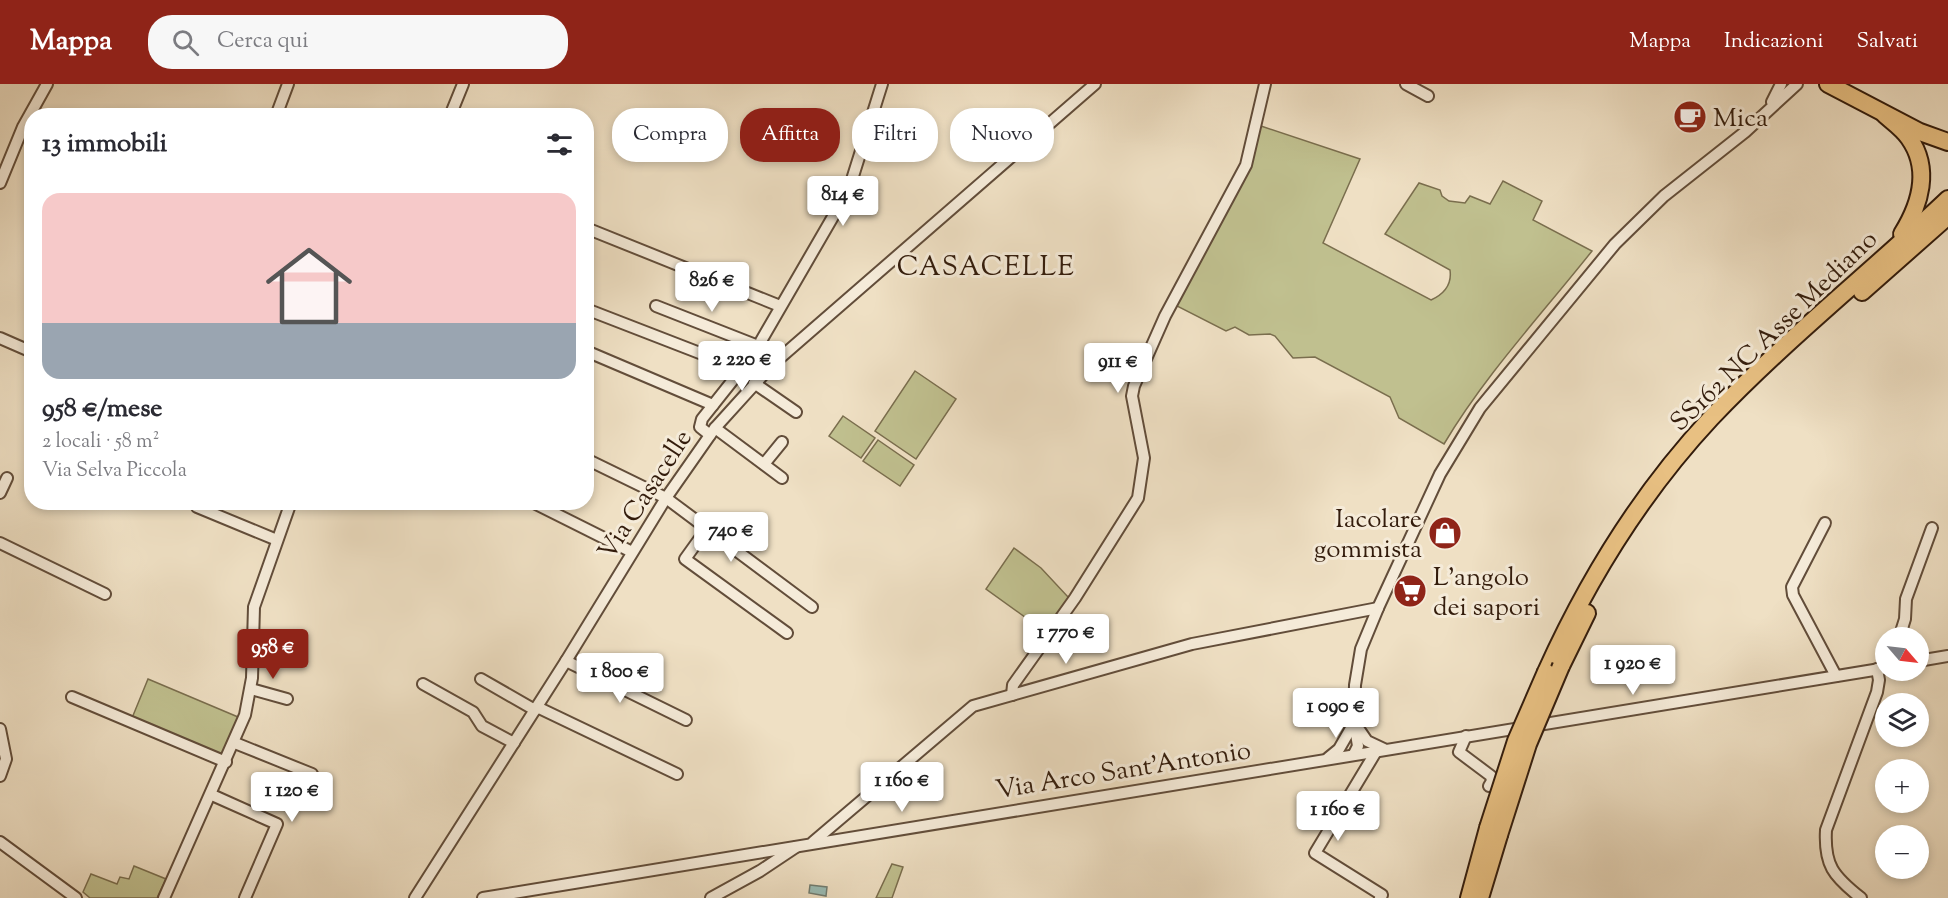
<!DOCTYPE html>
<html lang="it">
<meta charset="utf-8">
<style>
:root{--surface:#fff;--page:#f7f7f7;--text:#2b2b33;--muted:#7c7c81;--line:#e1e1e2;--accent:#8f2418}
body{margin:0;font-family:"Sorts Mill Goudy",serif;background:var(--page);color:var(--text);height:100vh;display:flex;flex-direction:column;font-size:22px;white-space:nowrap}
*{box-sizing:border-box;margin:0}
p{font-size:20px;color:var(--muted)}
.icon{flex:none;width:33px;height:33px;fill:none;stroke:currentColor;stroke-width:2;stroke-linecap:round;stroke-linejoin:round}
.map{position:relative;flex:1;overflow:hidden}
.sheet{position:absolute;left:24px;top:24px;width:570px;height:402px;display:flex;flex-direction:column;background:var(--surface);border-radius:24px;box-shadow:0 3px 9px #0003}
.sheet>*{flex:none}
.top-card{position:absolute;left:612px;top:24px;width:570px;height:54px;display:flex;gap:12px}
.needle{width:39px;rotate:118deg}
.tools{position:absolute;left:1875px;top:543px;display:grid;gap:12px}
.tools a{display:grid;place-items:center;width:54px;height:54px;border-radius:50%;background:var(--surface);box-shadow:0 3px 9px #0003;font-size:30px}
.price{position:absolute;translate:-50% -51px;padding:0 14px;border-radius:6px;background:#fff;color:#222;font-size:20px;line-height:39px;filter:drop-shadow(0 2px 3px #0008)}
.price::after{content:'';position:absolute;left:50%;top:36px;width:18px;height:14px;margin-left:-9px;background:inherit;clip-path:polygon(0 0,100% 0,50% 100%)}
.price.selected{background:var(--accent);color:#fff}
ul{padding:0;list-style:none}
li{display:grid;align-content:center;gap:12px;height:318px;padding:0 18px}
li+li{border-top:2px solid var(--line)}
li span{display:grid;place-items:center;height:186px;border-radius:18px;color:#555}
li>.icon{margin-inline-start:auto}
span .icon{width:108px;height:108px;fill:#fffc;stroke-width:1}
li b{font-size:26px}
h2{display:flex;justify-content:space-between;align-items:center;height:72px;padding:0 18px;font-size:26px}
.pill{padding:0 21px;border-radius:24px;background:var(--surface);box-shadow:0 3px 9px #0003;font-size:21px;line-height:54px}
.pill.selected{background:var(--accent);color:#fff}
header{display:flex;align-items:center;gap:36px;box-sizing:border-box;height:84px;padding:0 30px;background:var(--accent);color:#fff}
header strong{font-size:28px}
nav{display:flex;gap:33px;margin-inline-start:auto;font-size:21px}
.search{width:420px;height:54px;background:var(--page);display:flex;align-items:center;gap:15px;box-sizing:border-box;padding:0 21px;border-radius:24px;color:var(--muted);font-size:22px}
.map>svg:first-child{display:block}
.green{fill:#c0c08f;stroke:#7a6e4e;stroke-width:1.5}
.water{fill:#9abdb6;stroke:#717d72;stroke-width:1.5}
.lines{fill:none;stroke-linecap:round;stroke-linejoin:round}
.minor-casing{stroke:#624d3a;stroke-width:14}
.highway-casing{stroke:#331c0c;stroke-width:20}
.minor{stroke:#f5ebd9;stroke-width:10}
.highway{stroke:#e8c082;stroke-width:16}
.highway-bridge-casing{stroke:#331c0c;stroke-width:20;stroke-linecap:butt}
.highway-bridge{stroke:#e8c082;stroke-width:16}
.labels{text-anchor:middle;stroke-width:6;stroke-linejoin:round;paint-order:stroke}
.poi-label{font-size:26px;fill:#331c0c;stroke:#f5ebd9;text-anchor:start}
.street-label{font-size:26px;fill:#331c0c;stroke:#f5ebd9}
.neighbourhood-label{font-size:27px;letter-spacing:1.5px;fill:#331c0c;stroke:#f5ebd9}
</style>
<header>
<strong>Mappa</strong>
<div class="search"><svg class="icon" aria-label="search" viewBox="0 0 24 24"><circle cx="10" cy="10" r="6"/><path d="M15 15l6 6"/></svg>Cerca qui</div>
<nav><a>Mappa</a><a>Indicazioni</a><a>Salvati</a></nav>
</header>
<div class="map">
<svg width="1948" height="814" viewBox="0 0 1948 814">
<rect width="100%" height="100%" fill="#efe0c4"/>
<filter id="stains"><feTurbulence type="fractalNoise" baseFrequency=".00333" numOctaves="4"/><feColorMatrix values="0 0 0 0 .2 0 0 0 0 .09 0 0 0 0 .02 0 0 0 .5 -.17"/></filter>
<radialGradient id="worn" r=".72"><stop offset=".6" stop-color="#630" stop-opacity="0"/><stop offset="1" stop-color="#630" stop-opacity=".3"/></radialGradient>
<!-- green -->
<g class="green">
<path d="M1261,42L1360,75L1323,159L1431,216C1444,210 1452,200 1450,186L1385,150L1419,99L1440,106L1442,112L1449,117L1465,119L1470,112L1490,120L1503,97L1542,117L1533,136L1592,167C1542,230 1485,291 1444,360L1399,334L1390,313L1315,273L1293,274L1275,252L1270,250L1249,251L1235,243L1226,247L1175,221Z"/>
<path d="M915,287L956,315L916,375L875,347Z"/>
<path d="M843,332L875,354L861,374L829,352Z"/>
<path d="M878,356L914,381L900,402L863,377Z"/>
<path d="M1014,464L1041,484L1069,514L1047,549L986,505Z"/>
<path d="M148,595L238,633L222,673L132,634Z"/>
<path d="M892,780L903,783L892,814H876Z"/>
<path d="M134,782L166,795L157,814H90L83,808L91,790L117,800L120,793L129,795Z"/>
</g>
<!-- water -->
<path class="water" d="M810,801L827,803L826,812L809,809Z"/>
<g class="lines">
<defs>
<g id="minor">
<path d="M1406,0L1428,12"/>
<path d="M1772,18L1781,0"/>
<path d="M276,32L288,0"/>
<path d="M450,32L463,0"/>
<path d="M0,99L23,43L47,0"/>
<path d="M586,144L780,222"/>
<path d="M656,222L758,262"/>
<path d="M586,225L741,285"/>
<path d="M0,254L32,268"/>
<path d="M586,267L713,321"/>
<path d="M773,280L761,270V257L849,105L882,0"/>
<path d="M754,299L796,328"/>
<path d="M715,344L782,394"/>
<path d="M710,351L700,343L702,335L760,262"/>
<path d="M586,375L666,414L812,523"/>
<path d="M764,380L782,358"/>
<path d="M0,409L7,394"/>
<path d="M532,418L632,468"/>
<path d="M197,423L277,456"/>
<path d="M1825,439L1792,503L1793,511L1836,592"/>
<path d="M708,443L685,475L787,549"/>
<path d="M0,459L105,510"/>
<path d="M1899,554L1905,535L1906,515L1932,444"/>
<path d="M566,577L686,636"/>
<path d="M1918,577L1948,572"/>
<path d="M481,595L535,626"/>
<path d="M423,600L473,628L482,642L514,659"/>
<path d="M251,605L287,615"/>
<path d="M1012,611L1013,601L1075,514L1138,414L1144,374L1132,312L1134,302L1165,232L1246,81L1265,0"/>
<path d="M72,613L226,678"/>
<path d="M537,623L677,690"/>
<path d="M1356,641L1367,657L1384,665"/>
<path d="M0,645L6,675L0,692"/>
<path d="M1466,652L1459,668L1491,692L1492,697L1489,702"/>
<path d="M235,659L312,690"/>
<path d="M1377,666L1315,769L1382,811L1380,814"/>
<path d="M1354,670L1358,662L1354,638L1355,601L1361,565L1378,524L1440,390L1480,324L1615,160L1664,112L1745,48L1797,0"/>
<path d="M1328,674L1339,665L1354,639"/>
<path d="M212,711L277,740L245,814"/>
<path d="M0,758L76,814"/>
<path d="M813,758L973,622L1192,560L1378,524"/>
<path d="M164,814L245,631L252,594L254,523L291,418"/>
<path d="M415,814L566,577L666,414L715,344L773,280L1095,0"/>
<path d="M483,814L1886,584"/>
<path d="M711,814L760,787L796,763"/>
<path d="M1861,814C1833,792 1824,781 1826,746L1877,608L1879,596L1877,585"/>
</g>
<g id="highway">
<path d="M1828,0L1920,48L1948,58"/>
<path d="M1885,31C1893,38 1903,45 1909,54C1931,85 1920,121 1902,150"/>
<path d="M1862,208L1948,132"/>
<path d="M1561,582L1587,529"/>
<path d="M1546,588C1587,497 1642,408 1711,334C1785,256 1870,189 1948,115"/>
<path d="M1469,814L1488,744"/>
<path d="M1480,814L1499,751"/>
</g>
</defs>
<!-- minor casing -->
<use href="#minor" class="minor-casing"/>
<!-- highway casing -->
<use href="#highway" class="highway-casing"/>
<!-- minor -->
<use href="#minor" class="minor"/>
<!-- highway -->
<use href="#highway" class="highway"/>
<defs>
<g id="highway-bridge">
<path d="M1488,744L1516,657L1546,588"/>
<path d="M1499,751L1528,660L1561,582"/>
</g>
</defs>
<!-- highway-bridge casing -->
<use href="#highway-bridge" class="highway-bridge-casing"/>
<!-- highway-bridge -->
<use href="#highway-bridge" class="highway-bridge"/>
</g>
<!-- icons -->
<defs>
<symbol id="cafe-disc" viewBox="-11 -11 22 22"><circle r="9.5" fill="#8f2418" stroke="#f5ebd9"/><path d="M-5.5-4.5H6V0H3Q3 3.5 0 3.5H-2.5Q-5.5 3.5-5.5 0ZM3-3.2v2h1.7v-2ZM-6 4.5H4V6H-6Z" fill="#fff"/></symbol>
<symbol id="shop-disc" viewBox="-11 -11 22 22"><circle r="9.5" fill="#8f2418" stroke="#f5ebd9"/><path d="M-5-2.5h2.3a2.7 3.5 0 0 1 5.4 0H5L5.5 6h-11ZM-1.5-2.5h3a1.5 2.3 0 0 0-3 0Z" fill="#fff"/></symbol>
<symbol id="supermarket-disc" viewBox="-11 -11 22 22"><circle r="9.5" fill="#8f2418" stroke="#f5ebd9"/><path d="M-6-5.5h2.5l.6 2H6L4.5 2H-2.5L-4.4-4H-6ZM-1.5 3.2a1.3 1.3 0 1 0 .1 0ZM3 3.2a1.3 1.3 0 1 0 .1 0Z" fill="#fff"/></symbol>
</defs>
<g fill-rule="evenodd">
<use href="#cafe-disc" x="1671" y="14" width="38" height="38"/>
<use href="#shop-disc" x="1426" y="430" width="38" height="38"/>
<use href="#supermarket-disc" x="1391" y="488" width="38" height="38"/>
</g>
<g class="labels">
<!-- poi labels -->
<g class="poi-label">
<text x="1713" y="42">Mica</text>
<text x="1422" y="443" text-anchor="end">Iacolare<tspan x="1422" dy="30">gommista</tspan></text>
<text x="1433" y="501">L'angolo<tspan x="1433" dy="30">dei sapori</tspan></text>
</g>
<!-- street labels -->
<g class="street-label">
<text transform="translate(1773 246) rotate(-44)" y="9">SS162 NC Asse Mediano</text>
<text transform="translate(644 410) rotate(-57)" y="9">Via Casacelle</text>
<text transform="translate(1123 685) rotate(-9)" y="9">Via Arco Sant'Antonio</text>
</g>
<!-- neighbourhood labels -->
<g class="neighbourhood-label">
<text x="986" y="191">CASACELLE</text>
</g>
</g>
<rect width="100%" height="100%" filter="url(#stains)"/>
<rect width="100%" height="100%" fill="url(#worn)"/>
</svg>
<div class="tools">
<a><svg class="needle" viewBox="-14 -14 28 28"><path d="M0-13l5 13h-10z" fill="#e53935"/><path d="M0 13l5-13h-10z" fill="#7c7c81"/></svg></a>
<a><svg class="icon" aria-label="layers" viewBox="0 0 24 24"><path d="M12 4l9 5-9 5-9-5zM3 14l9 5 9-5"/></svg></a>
<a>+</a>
<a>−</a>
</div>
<b class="price" style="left:843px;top:143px">814 €</b>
<b class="price" style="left:712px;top:229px">826 €</b>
<b class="price" style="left:742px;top:308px">2 220 €</b>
<b class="price" style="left:1118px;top:310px">911 €</b>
<b class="price" style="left:731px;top:479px">740 €</b>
<b class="price" style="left:1066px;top:581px">1 770 €</b>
<b class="price selected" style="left:273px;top:596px">958 €</b>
<b class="price" style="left:1633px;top:612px">1 920 €</b>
<b class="price" style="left:620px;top:620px">1 800 €</b>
<b class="price" style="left:1336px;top:655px">1 090 €</b>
<b class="price" style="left:902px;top:729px">1 160 €</b>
<b class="price" style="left:292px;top:739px">1 120 €</b>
<b class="price" style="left:1338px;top:758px">1 160 €</b>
<div class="top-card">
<a class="pill">Compra</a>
<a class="pill selected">Affitta</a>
<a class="pill">Filtri</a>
<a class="pill">Nuovo</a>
</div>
<section class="sheet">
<h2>13 immobili<svg class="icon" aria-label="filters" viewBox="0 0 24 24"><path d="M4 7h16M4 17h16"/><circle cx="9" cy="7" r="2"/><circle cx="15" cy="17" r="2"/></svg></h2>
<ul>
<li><span style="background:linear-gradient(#f6c9c9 70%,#9aa5b1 0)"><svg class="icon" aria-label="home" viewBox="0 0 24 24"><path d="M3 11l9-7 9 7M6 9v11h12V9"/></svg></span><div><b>958 €/mese</b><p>2 locali · 58 m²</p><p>Via Selva Piccola</p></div></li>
</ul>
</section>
</div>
